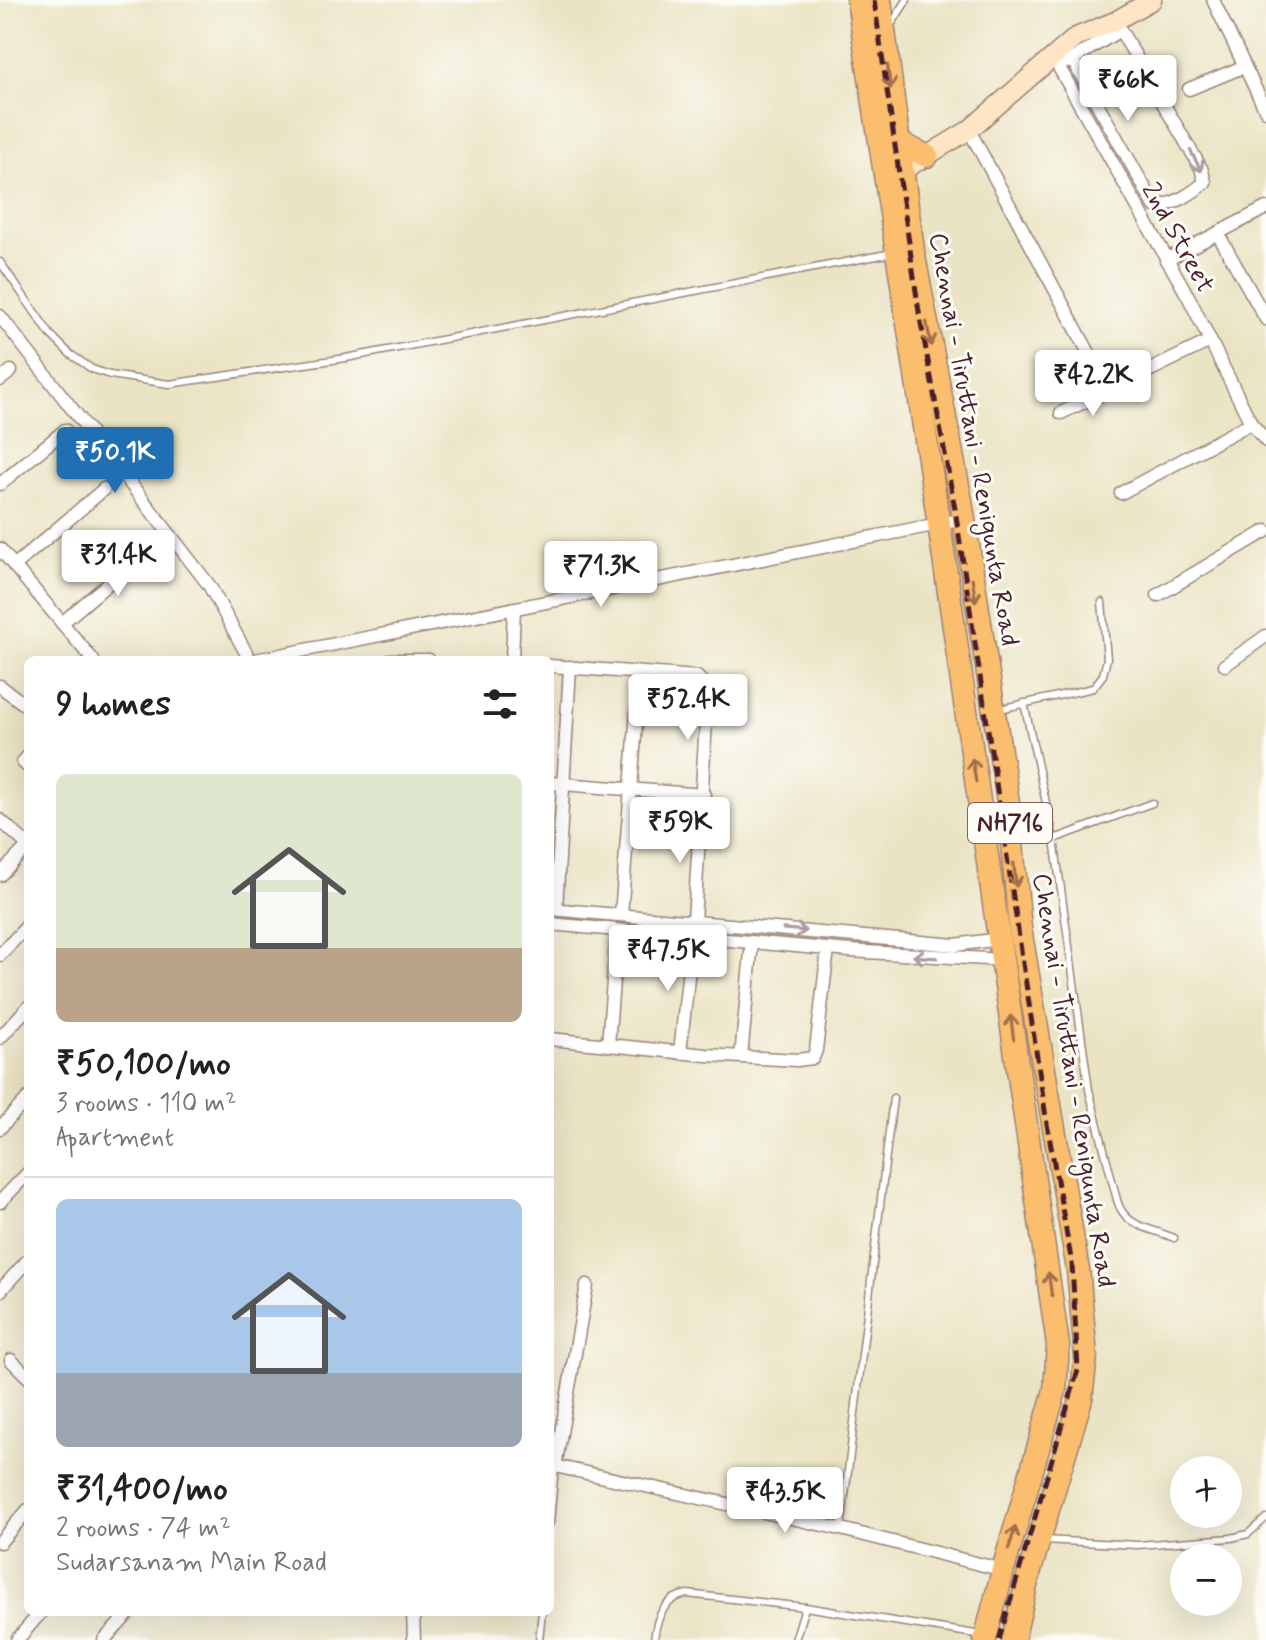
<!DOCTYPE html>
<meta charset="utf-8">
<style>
:root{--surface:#fff;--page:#f6f6f6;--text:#222;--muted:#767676;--line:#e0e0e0;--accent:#1f6fb2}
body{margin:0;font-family:Mynerve,sans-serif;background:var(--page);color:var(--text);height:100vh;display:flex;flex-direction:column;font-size:30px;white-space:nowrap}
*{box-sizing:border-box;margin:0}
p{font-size:26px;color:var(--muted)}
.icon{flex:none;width:44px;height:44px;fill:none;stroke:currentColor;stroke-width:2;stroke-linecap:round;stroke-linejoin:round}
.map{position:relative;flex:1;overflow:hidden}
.panel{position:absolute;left:24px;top:656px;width:530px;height:960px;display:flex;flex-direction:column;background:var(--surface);border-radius:12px;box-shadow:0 8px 32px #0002}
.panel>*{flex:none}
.controls{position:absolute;left:1170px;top:1456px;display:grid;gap:16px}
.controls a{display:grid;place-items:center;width:72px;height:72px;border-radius:50%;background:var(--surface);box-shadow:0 8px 32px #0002;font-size:40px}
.price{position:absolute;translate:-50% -68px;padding:0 18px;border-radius:8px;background:#fff;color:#222;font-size:26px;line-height:52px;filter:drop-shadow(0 2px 4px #0008)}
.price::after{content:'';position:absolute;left:50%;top:48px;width:24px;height:18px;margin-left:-12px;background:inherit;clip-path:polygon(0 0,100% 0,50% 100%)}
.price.on{background:var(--accent);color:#fff}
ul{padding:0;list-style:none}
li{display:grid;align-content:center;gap:16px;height:424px;padding:0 32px}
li+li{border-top:2px solid var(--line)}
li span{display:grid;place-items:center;height:248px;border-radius:12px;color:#555}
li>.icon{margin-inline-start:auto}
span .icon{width:144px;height:144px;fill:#fffc;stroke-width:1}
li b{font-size:34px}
h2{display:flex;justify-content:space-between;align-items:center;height:96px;padding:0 32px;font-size:34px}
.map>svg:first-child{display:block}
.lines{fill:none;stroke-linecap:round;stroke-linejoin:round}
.lane-casing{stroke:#9a8278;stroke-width:9}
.street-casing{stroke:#9a8278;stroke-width:15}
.secondary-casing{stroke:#9a8278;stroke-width:21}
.highway-casing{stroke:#9a8278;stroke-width:25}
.lane{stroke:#fff;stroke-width:6}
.street{stroke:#fff;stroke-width:12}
.secondary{stroke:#fde5c5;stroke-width:18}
.highway{stroke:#fbbe6e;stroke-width:22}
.rail{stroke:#4a1f2b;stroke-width:5;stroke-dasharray:12 6;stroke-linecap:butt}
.oneway{stroke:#a26e4c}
.oneway2{stroke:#ae9aa0}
.labels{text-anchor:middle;stroke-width:6;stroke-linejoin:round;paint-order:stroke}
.shield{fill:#fdfcf7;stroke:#806168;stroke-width:2}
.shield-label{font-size:24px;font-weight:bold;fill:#4a1f2b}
.street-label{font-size:26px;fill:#4a1f2b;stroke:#fdfcf7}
</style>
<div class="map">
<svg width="1266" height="1640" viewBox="0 0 1266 1640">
<rect width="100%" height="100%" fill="#fdfcf7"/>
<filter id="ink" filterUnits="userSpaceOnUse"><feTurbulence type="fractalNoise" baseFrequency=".0125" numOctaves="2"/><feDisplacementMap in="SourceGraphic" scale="16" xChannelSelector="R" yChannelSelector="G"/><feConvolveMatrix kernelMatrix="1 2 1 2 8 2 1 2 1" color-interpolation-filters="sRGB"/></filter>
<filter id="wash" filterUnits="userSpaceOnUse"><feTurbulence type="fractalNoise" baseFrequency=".006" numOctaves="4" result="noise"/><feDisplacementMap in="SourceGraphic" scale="32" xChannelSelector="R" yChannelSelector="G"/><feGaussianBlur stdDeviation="1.8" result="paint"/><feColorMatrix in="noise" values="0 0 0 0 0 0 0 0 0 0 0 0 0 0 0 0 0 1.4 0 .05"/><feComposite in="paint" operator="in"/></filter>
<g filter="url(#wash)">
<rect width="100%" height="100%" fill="#eae4c4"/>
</g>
<g filter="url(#ink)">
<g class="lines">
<defs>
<g id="lane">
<path d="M891,25L907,0"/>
<path d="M0,262L50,334L70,354L92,369L110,375L169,384L346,358L892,253"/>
<path d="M1024,703L1054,839L1089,1090L1117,1200C1125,1228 1149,1227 1174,1238"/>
<path d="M1000,709L1093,688L1103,675L1107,659L1102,602"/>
<path d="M1054,839L1152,803"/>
<path d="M550,1523L555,1467"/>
<path d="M841,1529L893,1098"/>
<path d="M1044,1540L1137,1545L1231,1538L1248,1534L1266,1518"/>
<path d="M539,1640L542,1612"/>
<path d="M654,1640C656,1619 663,1598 687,1594L805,1607L982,1635"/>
<path d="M795,1640L805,1607"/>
</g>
<g id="street">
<path d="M1213,0L1266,111"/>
<path d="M1052,55L1189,298L1251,423L1266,441"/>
<path d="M1072,59L1155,206C1171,207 1193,193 1205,182L1201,168L1115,21"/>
<path d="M1068,62L1120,30"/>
<path d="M1189,89L1243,67"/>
<path d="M969,130L1109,390L1210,341"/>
<path d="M1218,234L1266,319"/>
<path d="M1166,260L1266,208"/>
<path d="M0,316L209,585L250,660"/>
<path d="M0,380L11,371"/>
<path d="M1061,413L1109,390"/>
<path d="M0,484L65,430"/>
<path d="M1121,493L1251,423"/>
<path d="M0,549L93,660"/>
<path d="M14,566L104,489"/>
<path d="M1158,595L1266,531"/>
<path d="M62,623L152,546"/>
<path d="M255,660L964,519"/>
<path d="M390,660H429"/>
<path d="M512,660L514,608"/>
<path d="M1225,665L1266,636"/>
<path d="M550,666L697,677L708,688L694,921L680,1053"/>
<path d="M0,686L24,704H28"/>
<path d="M28,756L23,762L28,767"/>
<path d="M550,783L704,795"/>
<path d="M0,820L28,845"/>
<path d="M0,875L28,846"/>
<path d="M550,909L955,945L1000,939"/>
<path d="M556,909L570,667"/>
<path d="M621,915L640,673"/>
<path d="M550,924L850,951L1003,960"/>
<path d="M0,955L28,925"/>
<path d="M0,1038L28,1007"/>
<path d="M550,1039L706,1055L797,1060L813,1058L816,1050L828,949"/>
<path d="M608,1045L617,930"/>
<path d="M741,1057L752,942"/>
<path d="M0,1128L28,1098"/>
<path d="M0,1202L28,1173"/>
<path d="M0,1291L28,1260"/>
<path d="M11,1360L28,1377"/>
<path d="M550,1465L841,1529L1007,1571"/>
<path d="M555,1467L587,1285"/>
<path d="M0,1542L28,1510"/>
<path d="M413,1612L414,1640"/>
<path d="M17,1640L41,1612"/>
<path d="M104,1640L130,1612"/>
</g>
<path id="secondary" d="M890,174L902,171L969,130L1076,37L1115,21L1152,0"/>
<g id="highway">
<path d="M858,0L939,524L1058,1345L1055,1390L1003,1570L985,1640"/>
<path d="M880,0L913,251L961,501L1008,802L1020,928L1078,1270L1086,1356L1081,1399L1028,1577L1013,1640"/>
<path d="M897,142L927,156"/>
</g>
</defs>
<!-- lane casing -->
<use href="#lane" class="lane-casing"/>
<!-- street casing -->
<use href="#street" class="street-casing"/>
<!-- secondary casing -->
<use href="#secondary" class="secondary-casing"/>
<!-- highway casing -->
<use href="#highway" class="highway-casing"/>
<!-- lane -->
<use href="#lane" class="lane"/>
<!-- street -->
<use href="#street" class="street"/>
<!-- secondary -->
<use href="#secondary" class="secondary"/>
<!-- highway -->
<use href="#highway" class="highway"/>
<!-- rail -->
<path class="rail" d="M874,0L919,312L955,509L1047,1124L1072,1264L1078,1370L999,1640"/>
</g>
<!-- one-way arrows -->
<defs><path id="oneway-shaft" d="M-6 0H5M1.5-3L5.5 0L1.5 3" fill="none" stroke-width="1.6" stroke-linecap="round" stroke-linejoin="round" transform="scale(2)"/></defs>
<g class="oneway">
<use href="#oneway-shaft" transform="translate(889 77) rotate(83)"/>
<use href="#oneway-shaft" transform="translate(929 334) rotate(79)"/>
<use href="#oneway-shaft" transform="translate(974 590) rotate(81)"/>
<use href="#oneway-shaft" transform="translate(974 770) rotate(-99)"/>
<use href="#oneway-shaft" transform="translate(1015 875) rotate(84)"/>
<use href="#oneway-shaft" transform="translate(1012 1027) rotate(-98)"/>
<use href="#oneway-shaft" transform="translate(1050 1284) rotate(-98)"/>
<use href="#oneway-shaft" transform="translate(1012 1538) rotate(-73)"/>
</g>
<g class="oneway2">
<use href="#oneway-shaft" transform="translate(1196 161) rotate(62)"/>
<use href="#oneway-shaft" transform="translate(795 930) rotate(5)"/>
<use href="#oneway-shaft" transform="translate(925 957) rotate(-176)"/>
</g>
</g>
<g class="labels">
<!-- shield labels -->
<rect class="shield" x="968" y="803" width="84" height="40" rx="6"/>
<g class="shield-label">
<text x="1010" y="831">NH716</text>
</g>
<!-- street labels -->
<g class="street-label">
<text transform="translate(1179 237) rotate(61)" y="9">2nd Street</text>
<text transform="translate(975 439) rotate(80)" y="9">Chennai - Tiruttani - Renigunta Road</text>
<text transform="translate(1075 1080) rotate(81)" y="9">Chennai - Tiruttani - Renigunta Road</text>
</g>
</g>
</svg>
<div class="controls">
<a>+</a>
<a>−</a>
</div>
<b class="price" style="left:1128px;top:123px">₹66K</b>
<b class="price" style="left:1093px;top:418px">₹42.2K</b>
<b class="price on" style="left:115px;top:495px">₹50.1K</b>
<b class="price" style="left:118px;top:598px">₹31.4K</b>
<b class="price" style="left:601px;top:609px">₹71.3K</b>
<b class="price" style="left:688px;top:742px">₹52.4K</b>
<b class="price" style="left:680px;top:865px">₹59K</b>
<b class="price" style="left:668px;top:993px">₹47.5K</b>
<b class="price" style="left:785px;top:1535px">₹43.5K</b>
<section class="panel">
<h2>9 homes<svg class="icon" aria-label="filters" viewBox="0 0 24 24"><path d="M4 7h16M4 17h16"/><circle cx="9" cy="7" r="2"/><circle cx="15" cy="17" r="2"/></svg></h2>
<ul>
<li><span style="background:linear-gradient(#dfe7d0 70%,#b9a48a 0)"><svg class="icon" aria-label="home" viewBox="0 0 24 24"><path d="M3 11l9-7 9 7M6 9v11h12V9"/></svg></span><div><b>₹50,100/mo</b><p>3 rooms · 110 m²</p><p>Apartment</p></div></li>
<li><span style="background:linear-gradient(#a9c7e8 70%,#9aa5b1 0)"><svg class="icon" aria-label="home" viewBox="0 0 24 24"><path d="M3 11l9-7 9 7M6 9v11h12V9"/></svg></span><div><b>₹31,400/mo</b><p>2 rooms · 74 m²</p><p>Sudarsanam Main Road</p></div></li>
</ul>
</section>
</div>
